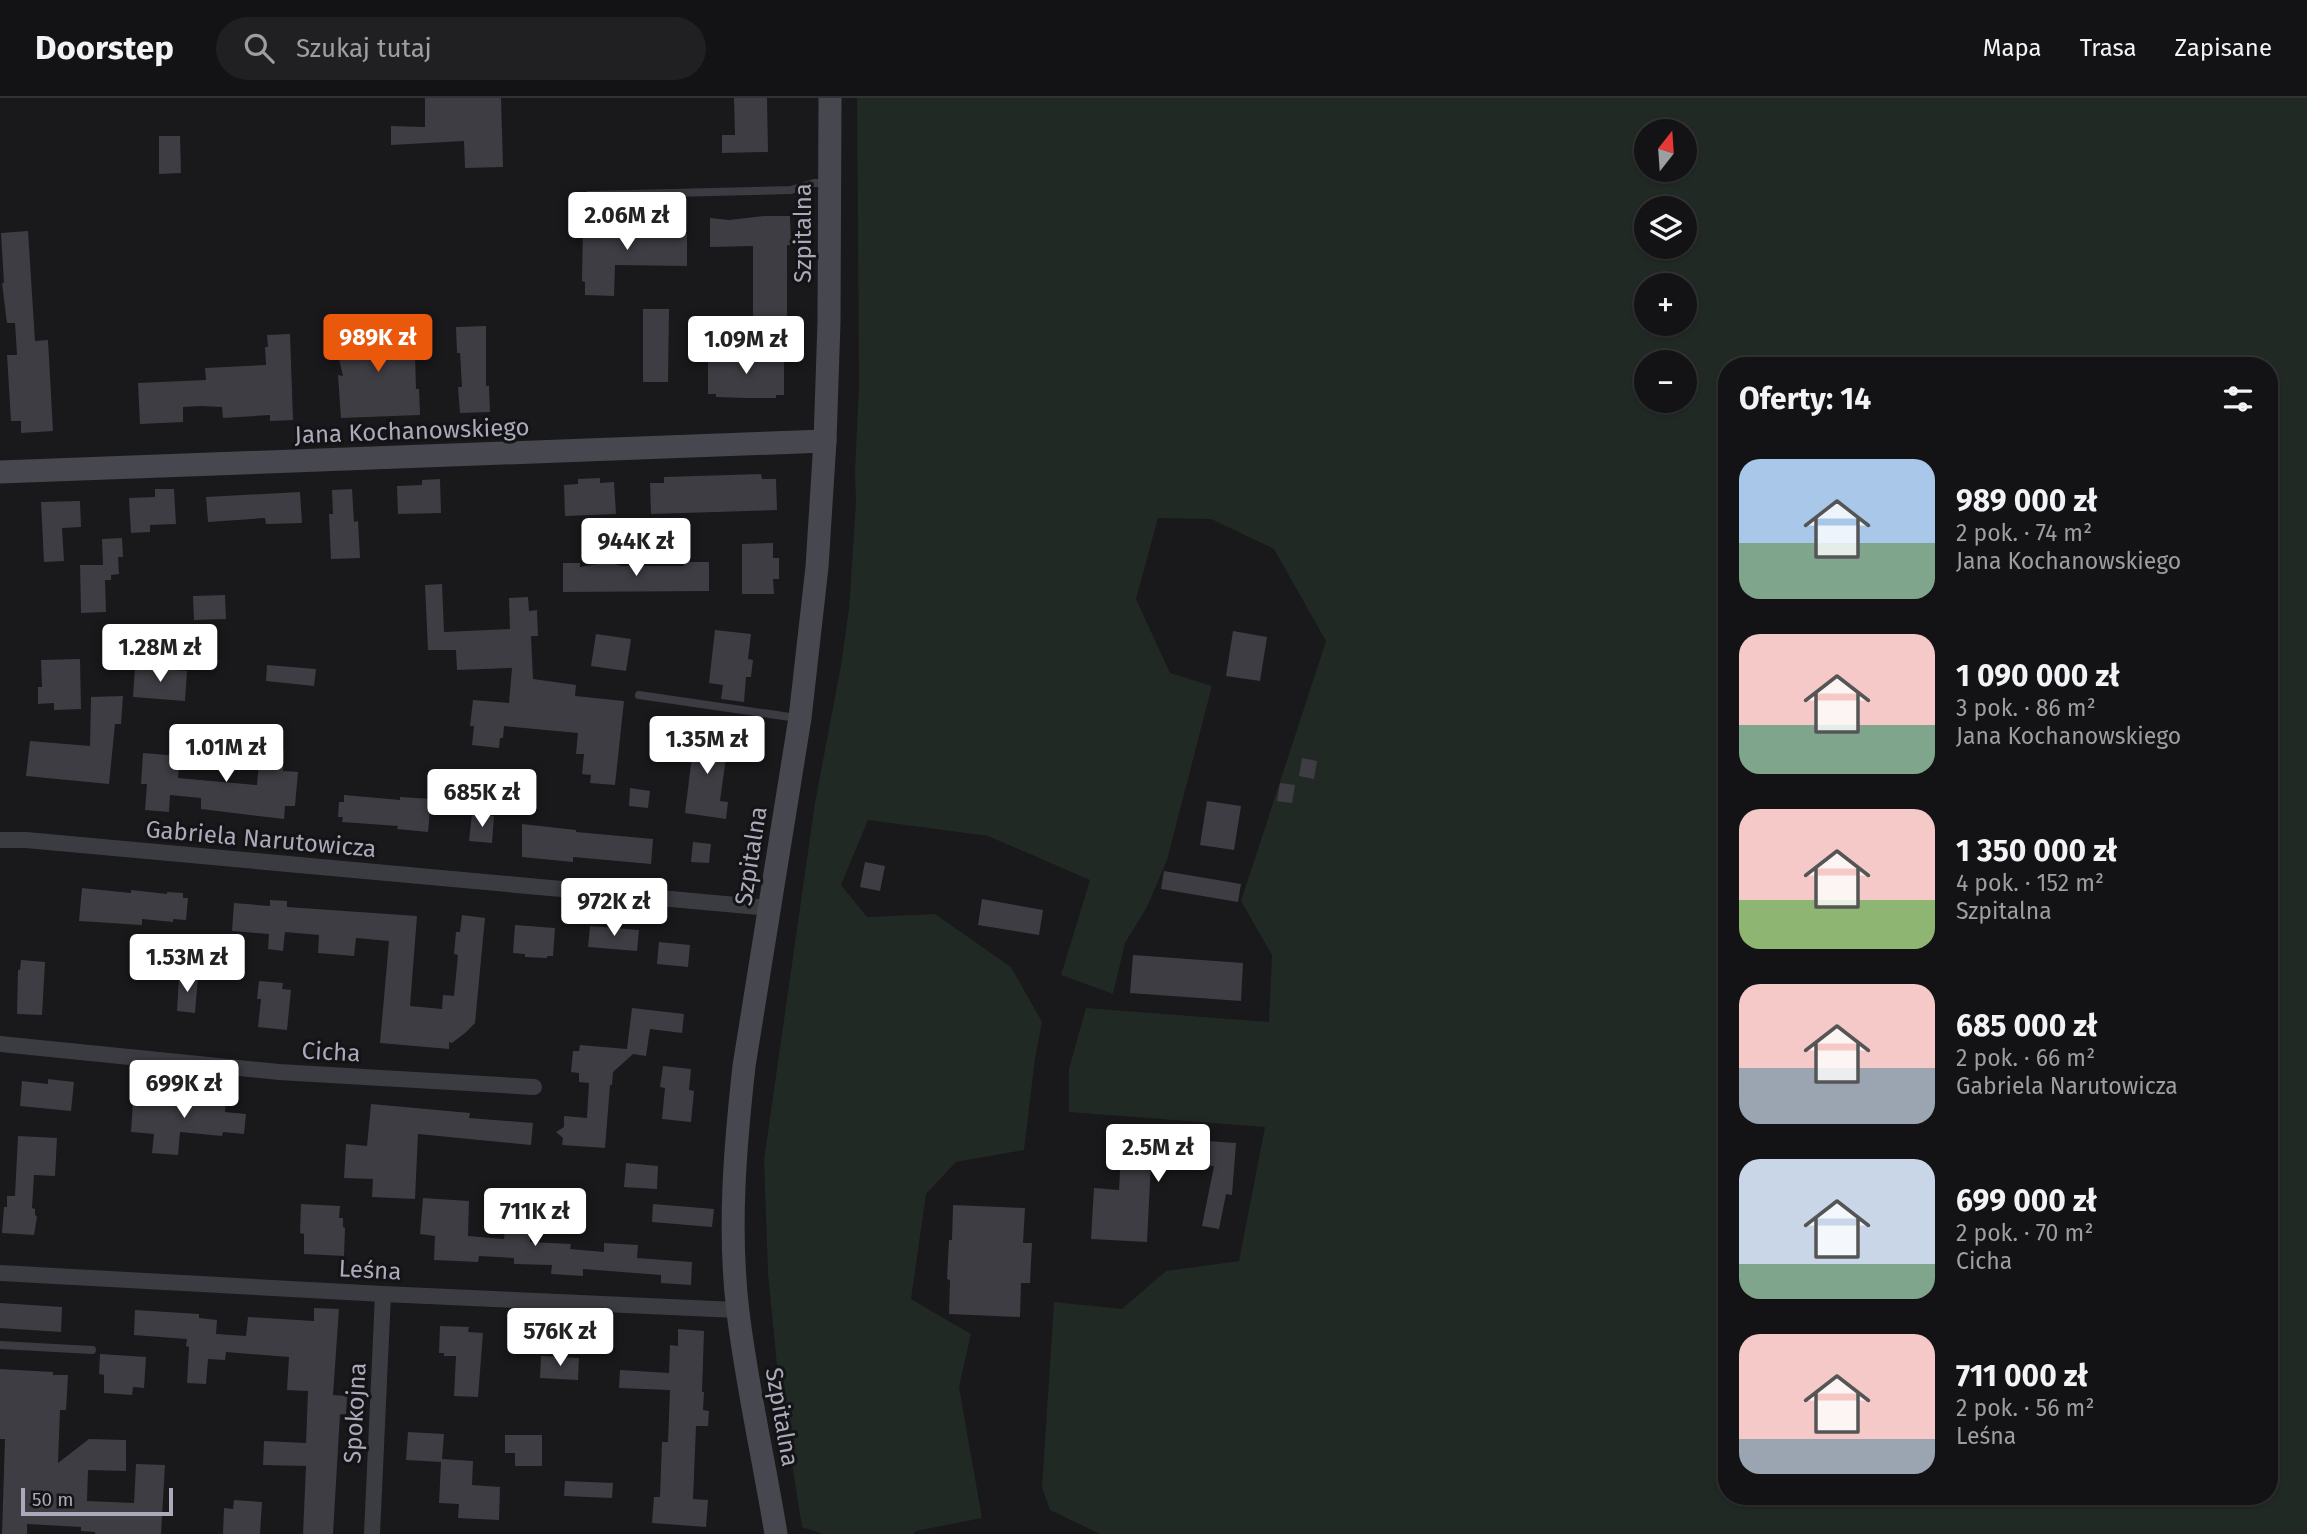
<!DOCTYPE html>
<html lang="pl">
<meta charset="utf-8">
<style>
:root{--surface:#131214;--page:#202022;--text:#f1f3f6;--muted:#9d9ea0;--line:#323234;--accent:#ea580c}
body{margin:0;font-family:"Fira Sans",sans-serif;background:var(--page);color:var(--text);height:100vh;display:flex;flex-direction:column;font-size:26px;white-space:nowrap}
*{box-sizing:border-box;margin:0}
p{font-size:23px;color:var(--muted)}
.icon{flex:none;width:38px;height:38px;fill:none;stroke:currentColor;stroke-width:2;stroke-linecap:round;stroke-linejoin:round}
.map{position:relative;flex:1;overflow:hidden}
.details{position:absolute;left:1718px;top:259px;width:560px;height:1148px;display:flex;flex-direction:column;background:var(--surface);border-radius:28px;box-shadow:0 2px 5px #0004,0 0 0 2px var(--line)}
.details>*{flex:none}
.needle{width:46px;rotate:17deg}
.controls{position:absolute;left:1634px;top:21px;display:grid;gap:14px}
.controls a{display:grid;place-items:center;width:63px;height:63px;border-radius:50%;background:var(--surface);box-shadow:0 2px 5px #0004,0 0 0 2px var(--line);font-size:35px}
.scale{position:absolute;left:21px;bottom:18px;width:152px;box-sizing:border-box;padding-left:7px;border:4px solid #aab;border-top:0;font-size:19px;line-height:24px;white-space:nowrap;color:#aab;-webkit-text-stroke:5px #141316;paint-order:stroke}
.price{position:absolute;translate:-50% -60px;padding:0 16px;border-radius:7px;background:#fff;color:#222;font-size:23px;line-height:46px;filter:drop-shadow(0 2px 4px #0008)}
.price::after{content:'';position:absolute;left:50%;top:42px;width:21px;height:16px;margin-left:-10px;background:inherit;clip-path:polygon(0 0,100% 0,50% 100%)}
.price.selected{background:var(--accent);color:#fff}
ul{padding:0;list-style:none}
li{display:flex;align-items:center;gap:21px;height:175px;padding:0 21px}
li span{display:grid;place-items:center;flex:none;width:196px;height:140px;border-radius:21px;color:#555}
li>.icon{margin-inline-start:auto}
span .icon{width:84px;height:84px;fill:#fffc;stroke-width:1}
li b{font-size:30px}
h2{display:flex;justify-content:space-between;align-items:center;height:84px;padding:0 21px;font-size:30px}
header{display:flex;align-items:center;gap:42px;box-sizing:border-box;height:98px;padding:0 35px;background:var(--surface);border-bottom:2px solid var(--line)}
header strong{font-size:33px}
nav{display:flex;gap:38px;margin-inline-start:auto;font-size:24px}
.search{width:490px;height:63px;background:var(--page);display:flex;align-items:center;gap:18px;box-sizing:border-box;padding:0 24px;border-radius:38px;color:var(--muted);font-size:26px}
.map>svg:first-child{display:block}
.green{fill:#202923;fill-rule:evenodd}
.building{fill:#3e3d43}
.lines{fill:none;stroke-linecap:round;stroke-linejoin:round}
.lane{stroke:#3b3b42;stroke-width:8}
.street{stroke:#3b3b42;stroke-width:16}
.secondary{stroke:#474750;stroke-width:23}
.labels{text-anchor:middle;stroke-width:6;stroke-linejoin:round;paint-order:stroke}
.street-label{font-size:24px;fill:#aab;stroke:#141316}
</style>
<header>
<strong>Doorstep</strong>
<div class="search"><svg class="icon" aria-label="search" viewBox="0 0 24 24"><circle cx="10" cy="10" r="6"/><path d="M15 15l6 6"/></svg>Szukaj tutaj</div>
<nav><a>Mapa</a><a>Trasa</a><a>Zapisane</a></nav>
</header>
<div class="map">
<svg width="2307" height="1436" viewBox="0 0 2307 1436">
<rect width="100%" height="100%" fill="#19181b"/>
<!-- green -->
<path class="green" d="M857,0H2307V1436H1100L1050,1412L1042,1390L1054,1204L1122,1211L1166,1173L1239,1163L1265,1029L1069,1014V971L1086,910L1269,924L1272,857L1241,803L1326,543L1274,451L1211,421L1158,420L1136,501L1170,575L1212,588L1167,762L1147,809L1125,845L1113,896L1061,877L1090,782L988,738L868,722L841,787L867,819L935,816L1011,869L1042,924L1035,961L1024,1052L956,1064L926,1096L911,1201L971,1236L959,1289L982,1420L916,1433L913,1436H823L802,1429L778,1277L768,1176L764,1062L815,705L841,567L849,511L856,404L855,373L859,287ZM1647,33H1685V72H1647ZM1647,110H1685V149H1647ZM1647,187H1685V226H1647ZM1647,264H1685V303H1647ZM1727,268H2270V1398H1727Z"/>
<!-- building -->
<g class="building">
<path d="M425,0H501L503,69L465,70L464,43L391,47V28L425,29Z"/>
<path d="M734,0H767L768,54L722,55V37H735Z"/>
<path d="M159,38H180L181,75L159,76Z"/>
<path d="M764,118H790L791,147H787V226H753V148L710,149V120L729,122Z"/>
<path d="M654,122H676V137L687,136V168L615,167L614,198L585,197V184L582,183L583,124H615V136L654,137Z"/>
<path d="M28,133L35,243L48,242L53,333L21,335V323H11L7,257H17L15,225H7L2,185H4L1,135Z"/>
<path d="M643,211H669L668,284H643Z"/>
<path d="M486,228V288H489L490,314L460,315L458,289H462L460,255H457L456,229Z"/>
<path d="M417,231L418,257H415L416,291H419L420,317L341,320L338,277L343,278L339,261L337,234Z"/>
<path d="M290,236L293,322L270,323V317L223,320L222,309L202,308L183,309V324L140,326L138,285L206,282L205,270L266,267L265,249H268L267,237Z"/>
<path d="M708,256H784V297H776V300H745L716,299V296H708Z"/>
<path d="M761,376L762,381H776L777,412L651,416L650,385H664V379Z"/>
<path d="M600,380V385L614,384L616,416L565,418L564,387L578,386V381Z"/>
<path d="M440,381L441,415L398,416L397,388L422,387V382Z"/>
<path d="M155,391H174L176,426L150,427V434L131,435L129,400L155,399Z"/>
<path d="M352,391L354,424L358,423L360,460L331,461L329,416H333L332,392Z"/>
<path d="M300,394L302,425L266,426L265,420L208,424L206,399Z"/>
<path d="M80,403L81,429L62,430L64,463L44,464L41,404Z"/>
<path d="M122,440L123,459H118L119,476L111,477V482H105L106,514L81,515L80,467H103L102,441Z"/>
<path d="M773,445V460H779V481H773L774,496H742V446Z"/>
<path d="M609,464L621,468H684V464H709V493L563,494V465H580V469Z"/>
<path d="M442,486L444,534L510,531L509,500L528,499L529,513L537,512L538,538H531L533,581L576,587L575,598L624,603L615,687L590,685L591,677L582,676L584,656H576L578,635L504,628L503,640H500L499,650L472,647L474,628H470L473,602L509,605L512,570L457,572L456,552H428L425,487Z"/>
<path d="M225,497L226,521L194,522L193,498Z"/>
<path d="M715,532L751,536L748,561L753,562L751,579H746L744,604L721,601L723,587L709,585Z"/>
<path d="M1233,533L1267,539L1260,583L1226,578Z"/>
<path d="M596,536L631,541L626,573L591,568Z"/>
<path d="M80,561L81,611L54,612V605L38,606V589H42L41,562Z"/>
<path d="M267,567L316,571L314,588L266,583Z"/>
<path d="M135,569L187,573L185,603L133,599Z"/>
<path d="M123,598L121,626H115L109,686L26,678L30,643L90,648L91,599Z"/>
<path d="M262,629L283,630L281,653H284L283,673L298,674L295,708H285L284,721L201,711V700L170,697L169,714L145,712L147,686H141L143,655L180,658L178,680L257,687Z"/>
<path d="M695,633L729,638L720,703L728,704L726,721L685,715Z"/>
<path d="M1302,660L1317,663L1314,681L1299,678Z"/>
<path d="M1280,685L1295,687L1292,705L1277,703Z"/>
<path d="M630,690L650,693L648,710L629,708Z"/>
<path d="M344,697L400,702V699L431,701L428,734L397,731L398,728L342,724L343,719H338L339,704H344Z"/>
<path d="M1207,703L1241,708L1234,752L1200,747Z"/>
<path d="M472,716L494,718L492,745L469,743Z"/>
<path d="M522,726L576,732V734L653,741L651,766L573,759V764L522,759Z"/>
<path d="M693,744L711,746L709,765L691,764Z"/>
<path d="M865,764L885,768L880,793L860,789Z"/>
<path d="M1164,773L1241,786L1238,804L1161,791Z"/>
<path d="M82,790L131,795V792L167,796V794L183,795V800H188L186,822L173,821V824L142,821V827L79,823Z"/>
<path d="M982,801L1043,812L1039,837L978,827Z"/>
<path d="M270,802L287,803V809L417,818L410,908L442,911L443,897L454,898L458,857L454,856L456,834H460L462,817L485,820L475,925L465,935L452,945L449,944V951L380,945L389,843L356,840L354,858L318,855L319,837L285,834L283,853L268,851L269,836L232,833L234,805L270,808Z"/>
<path d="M515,827L555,830L553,858H547V860L525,859V856L513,855Z"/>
<path d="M590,828L639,832L637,853L588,849Z"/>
<path d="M659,844L690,847L688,869L657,866Z"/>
<path d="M1133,857L1243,865L1241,903L1130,895Z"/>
<path d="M21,862L45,864L42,917L17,916L18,872H20Z"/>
<path d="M179,878L198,879L195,915L177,913Z"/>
<path d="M259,883L283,885L282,891L291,892L287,932L258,929L261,901H257Z"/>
<path d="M632,910L684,916L682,935L650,931L646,958L633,956L613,974L612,987H610L605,1050L562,1047L563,1040L556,1034L564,1029V1018L587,1020L589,985L579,984V975L571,974L573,953H579L580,947L627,951Z"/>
<path d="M663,968L691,971L689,992L694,993L691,1024L662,1021L665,990L660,989Z"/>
<path d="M48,981L74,984L71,1013L20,1008L22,983L48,986Z"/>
<path d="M160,995L226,1001L225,1014L246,1016L244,1036L223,1034L222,1038L180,1034L178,1057L152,1055L154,1036L131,1034L133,1004L159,1005Z"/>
<path d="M371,1006L470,1015L469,1020L533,1025L531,1047L418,1036L415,1101L372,1099L373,1081L344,1080L346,1046L367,1048Z"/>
<path d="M1122,1037L1236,1045L1232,1097L1226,1096L1219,1131L1202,1128L1214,1068L1151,1064L1147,1144L1091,1141L1094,1090L1119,1092Z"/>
<path d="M18,1038L57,1040L55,1078L34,1077L32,1110L35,1111V1117L37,1119L34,1137L2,1135L4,1109H7V1098H15Z"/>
<path d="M626,1065L658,1068L657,1091L624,1089Z"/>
<path d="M423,1100L469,1103L468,1138L504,1141L505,1131L530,1132V1144L571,1146L570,1151L604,1154V1145L638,1147L637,1160L692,1164L691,1187L661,1185V1177L583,1171V1178L551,1176L552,1167L514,1166V1160L479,1158L478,1164L434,1162L435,1138L420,1136Z"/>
<path d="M301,1106L340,1108L339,1120H343V1129L345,1130L344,1158L304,1156V1136L300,1135Z"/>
<path d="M653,1106L714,1111L712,1129L652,1124Z"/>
<path d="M953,1107L1025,1110L1023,1145H1032L1030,1185H1021L1020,1219L949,1216L950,1182L947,1181L949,1142H952Z"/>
<path d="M0,1205L62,1209L61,1234L0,1230Z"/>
<path d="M314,1210L339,1211L333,1297L347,1298L346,1317L340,1316L333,1436H303L306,1368L263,1367L264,1343L306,1345L308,1293L287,1292L289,1259L226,1254L225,1262L208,1261L206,1286L187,1285L189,1249L186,1248L187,1241L134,1237L135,1212L199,1216V1220L217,1222L216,1236L246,1238L248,1219L314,1223Z"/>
<path d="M440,1228L469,1229L468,1234L483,1235L478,1299L454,1298L456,1258H444V1255H439Z"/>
<path d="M678,1231L704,1233L702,1294H704L703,1312L709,1313L708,1328H696L693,1401L708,1402L706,1429L652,1425L654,1399H660L662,1344H668L670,1292L619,1290L620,1272L669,1275L670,1247L678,1248Z"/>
<path d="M100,1256L146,1259L144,1290L133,1289L132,1297L104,1295V1277L99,1276Z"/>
<path d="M541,1258L579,1260L578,1282L540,1280Z"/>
<path d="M0,1271L53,1274V1277H68L66,1312H60L58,1365L89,1341L126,1342V1373L88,1372L87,1403L134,1405L136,1366L165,1367L161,1436H95V1434L81,1433V1429L27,1426V1436H2L5,1341H0Z"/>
<path d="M408,1334L444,1336L442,1361L473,1363L472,1387L500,1389L499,1422L458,1420L459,1406L439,1405L441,1364L406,1362Z"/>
<path d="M505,1337H542V1368H515V1355H505Z"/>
<path d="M565,1383L613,1385L612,1400L564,1398Z"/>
<path d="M234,1402L262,1404L260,1436H223L224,1410L233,1411Z"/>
</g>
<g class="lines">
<!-- lane -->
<g class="lane">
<path d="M589,97L791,92L814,85H829"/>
<path d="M639,597L797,620"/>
<path d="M0,1247L92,1252"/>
</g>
<!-- street -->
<g class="street">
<path d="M0,742H26L769,810"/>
<path d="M0,946L279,974L534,989"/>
<path d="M0,1175L383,1196L737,1212"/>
<path d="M372,1436L383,1196"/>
</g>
<!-- secondary -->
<g class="secondary">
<path d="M0,374L825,343"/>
<path d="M776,1436C764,1362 747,1289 738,1214C728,1132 735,1050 744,968L800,620L817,469L825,343L829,224L830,0"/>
</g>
</g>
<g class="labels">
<!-- street labels -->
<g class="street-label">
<text transform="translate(803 135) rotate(-90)" y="8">Szpitalna</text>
<text transform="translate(412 333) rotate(-2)" y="8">Jana Kochanowskiego</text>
<text transform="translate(261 741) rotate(5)" y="8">Gabriela Narutowicza</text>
<text transform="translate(751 758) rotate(-81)" y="8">Szpitalna</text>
<text transform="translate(331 954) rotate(3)" y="8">Cicha</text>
<text transform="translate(370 1172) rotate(3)" y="8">Leśna</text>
<text transform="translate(355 1315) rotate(-87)" y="8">Spokojna</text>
<text transform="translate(782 1319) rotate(80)" y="8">Szpitalna</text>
</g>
</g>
</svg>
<div class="controls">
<a><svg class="needle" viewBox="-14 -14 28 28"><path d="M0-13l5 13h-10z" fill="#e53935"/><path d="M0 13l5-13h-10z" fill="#9d9ea0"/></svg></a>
<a><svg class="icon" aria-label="layers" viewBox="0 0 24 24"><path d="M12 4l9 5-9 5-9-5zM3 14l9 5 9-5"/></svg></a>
<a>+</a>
<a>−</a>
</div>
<div class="scale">50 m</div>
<b class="price" style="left:627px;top:154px">2.06M zł</b>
<b class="price selected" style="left:378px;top:276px">989K zł</b>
<b class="price" style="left:746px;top:278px">1.09M zł</b>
<b class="price" style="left:636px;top:480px">944K zł</b>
<b class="price" style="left:160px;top:586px">1.28M zł</b>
<b class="price" style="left:707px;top:678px">1.35M zł</b>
<b class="price" style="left:226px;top:686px">1.01M zł</b>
<b class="price" style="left:482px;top:731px">685K zł</b>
<b class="price" style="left:614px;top:840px">972K zł</b>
<b class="price" style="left:187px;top:896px">1.53M zł</b>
<b class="price" style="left:184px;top:1022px">699K zł</b>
<b class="price" style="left:1158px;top:1086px">2.5M zł</b>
<b class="price" style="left:535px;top:1150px">711K zł</b>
<b class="price" style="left:560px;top:1270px">576K zł</b>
<section class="details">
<h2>Oferty: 14<svg class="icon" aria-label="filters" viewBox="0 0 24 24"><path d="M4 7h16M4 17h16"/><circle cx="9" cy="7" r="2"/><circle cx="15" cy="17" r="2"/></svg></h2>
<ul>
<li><span style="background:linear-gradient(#a9c7e8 60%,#7fa58c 0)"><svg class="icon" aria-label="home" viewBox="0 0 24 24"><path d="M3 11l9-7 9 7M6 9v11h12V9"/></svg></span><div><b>989 000 zł</b><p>2 pok. · 74 m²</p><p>Jana Kochanowskiego</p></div></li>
<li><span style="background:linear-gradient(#f6c9c9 65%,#7fa58c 0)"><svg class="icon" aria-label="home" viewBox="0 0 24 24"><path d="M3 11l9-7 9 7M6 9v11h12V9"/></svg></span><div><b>1 090 000 zł</b><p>3 pok. · 86 m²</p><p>Jana Kochanowskiego</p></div></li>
<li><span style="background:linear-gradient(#f6c9c9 65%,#8fb573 0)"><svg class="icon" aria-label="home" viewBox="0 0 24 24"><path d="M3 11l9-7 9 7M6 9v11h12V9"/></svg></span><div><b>1 350 000 zł</b><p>4 pok. · 152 m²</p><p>Szpitalna</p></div></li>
<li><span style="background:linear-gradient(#f6c9c9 60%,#9aa5b1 0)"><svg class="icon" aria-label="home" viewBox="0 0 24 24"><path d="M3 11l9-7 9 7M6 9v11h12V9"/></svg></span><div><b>685 000 zł</b><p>2 pok. · 66 m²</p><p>Gabriela Narutowicza</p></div></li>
<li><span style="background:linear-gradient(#c9d6e8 75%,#7fa58c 0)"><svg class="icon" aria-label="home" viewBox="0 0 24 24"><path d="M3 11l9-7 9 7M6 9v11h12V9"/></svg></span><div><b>699 000 zł</b><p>2 pok. · 70 m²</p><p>Cicha</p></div></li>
<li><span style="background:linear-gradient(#f6c9c9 75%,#9aa5b1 0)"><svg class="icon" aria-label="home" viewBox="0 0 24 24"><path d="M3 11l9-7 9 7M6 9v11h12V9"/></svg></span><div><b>711 000 zł</b><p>2 pok. · 56 m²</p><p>Leśna</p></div></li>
</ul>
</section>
</div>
